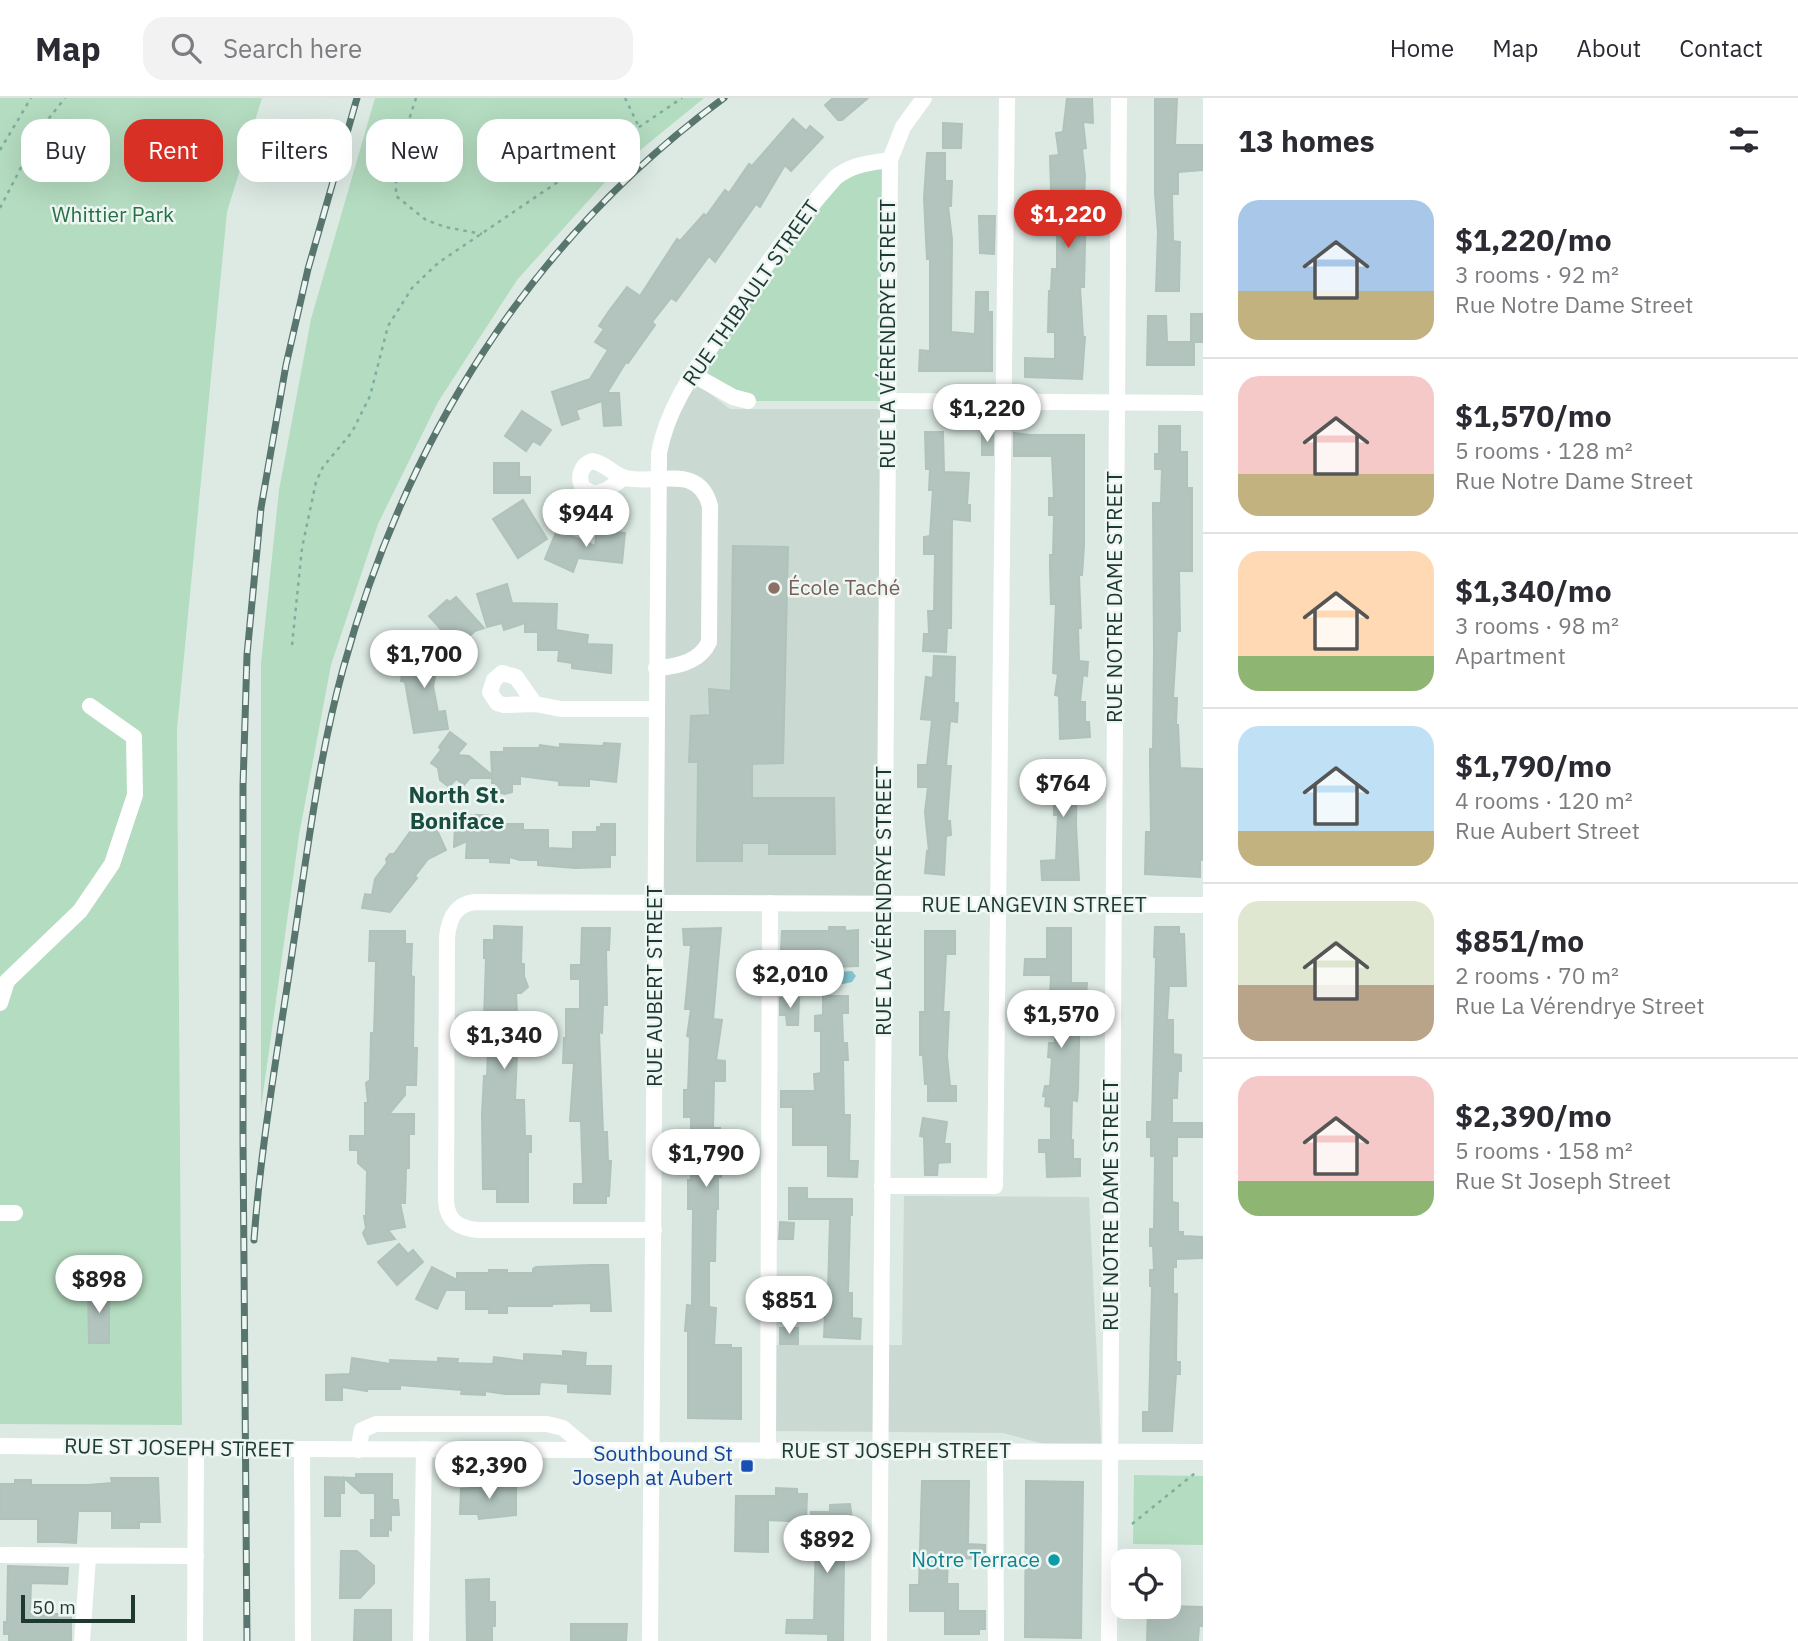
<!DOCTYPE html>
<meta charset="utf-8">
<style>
:root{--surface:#fff;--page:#f2f2f3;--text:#2b2b33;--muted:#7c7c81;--line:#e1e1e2;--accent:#d93025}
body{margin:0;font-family:"IBM Plex Sans",sans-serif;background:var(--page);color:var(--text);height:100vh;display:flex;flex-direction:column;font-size:26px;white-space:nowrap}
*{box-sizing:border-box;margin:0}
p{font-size:23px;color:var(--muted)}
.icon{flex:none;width:38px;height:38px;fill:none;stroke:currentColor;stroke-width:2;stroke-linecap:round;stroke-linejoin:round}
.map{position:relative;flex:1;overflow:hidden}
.side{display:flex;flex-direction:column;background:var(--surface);width:595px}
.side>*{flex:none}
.top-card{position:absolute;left:21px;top:21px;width:665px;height:63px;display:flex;gap:14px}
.controls{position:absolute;left:1111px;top:1451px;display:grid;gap:14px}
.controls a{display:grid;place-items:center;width:70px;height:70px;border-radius:14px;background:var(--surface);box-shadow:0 7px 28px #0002;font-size:35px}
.scale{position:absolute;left:21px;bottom:18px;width:114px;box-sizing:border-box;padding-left:7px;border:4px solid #1e3932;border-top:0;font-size:19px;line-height:24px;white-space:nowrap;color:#1e3932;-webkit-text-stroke:5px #edf6f2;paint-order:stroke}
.price{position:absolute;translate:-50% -60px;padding:0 16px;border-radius:24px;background:#fff;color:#222;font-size:23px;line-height:46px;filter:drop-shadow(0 2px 4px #0008)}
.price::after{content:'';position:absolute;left:50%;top:42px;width:21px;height:16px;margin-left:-10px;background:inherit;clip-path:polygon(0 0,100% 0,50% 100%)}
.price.active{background:var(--accent);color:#fff}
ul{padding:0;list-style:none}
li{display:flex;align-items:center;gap:21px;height:175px;padding:0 35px}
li+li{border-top:2px solid var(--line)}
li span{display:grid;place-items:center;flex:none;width:196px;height:140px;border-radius:21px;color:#555}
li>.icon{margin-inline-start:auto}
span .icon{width:84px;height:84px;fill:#fffc;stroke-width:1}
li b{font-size:30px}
h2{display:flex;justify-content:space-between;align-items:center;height:84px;padding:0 35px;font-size:30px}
.tag{padding:0 24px;border-radius:21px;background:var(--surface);box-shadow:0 7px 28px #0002;font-size:24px;line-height:63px}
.tag.active{background:var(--accent);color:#fff}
header{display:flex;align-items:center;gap:42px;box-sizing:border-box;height:98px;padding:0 35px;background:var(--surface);border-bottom:2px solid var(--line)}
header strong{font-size:33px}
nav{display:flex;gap:38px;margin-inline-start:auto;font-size:24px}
.search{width:490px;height:63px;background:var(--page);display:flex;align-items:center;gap:18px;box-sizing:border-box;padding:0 24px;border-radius:21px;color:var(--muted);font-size:26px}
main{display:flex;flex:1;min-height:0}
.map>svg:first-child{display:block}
.built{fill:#cbd9d3}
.green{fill:#b4dcc0}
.water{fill:#82c5d2}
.building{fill:#b2c4bd;stroke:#afc3bb;stroke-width:2}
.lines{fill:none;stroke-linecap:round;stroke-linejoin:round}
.path{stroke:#7caf9f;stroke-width:2.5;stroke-dasharray:3.5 5;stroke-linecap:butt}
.minor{stroke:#fff;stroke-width:16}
.rail-casing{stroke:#58766e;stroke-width:7}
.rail{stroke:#edf6f2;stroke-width:4.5;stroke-dasharray:13;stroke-linecap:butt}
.education-dot{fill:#8d6e63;stroke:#edf6f2;stroke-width:2.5}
.transit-dot{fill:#1a4fb4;stroke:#edf6f2;stroke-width:2.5}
.culture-dot{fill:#0f9aa8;stroke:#edf6f2;stroke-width:2.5}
.labels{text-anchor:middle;stroke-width:5;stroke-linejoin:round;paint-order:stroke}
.park-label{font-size:21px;fill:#277145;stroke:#edf6f2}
.street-label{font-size:21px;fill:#1e3932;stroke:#edf6f2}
.education-label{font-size:21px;fill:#785e54;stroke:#edf6f2;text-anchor:start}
.transit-label{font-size:21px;fill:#164399;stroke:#edf6f2;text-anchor:end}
.culture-label{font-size:21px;fill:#0d838f;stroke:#edf6f2;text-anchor:end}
.neighbourhood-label{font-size:23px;font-weight:bold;fill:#1a4c40;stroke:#edf6f2}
</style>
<header>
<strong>Map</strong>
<div class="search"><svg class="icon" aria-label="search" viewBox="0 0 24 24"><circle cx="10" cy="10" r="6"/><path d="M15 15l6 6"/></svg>Search here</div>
<nav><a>Home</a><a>Map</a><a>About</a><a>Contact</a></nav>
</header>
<main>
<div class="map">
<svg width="1203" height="1543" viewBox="0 0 1203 1543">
<rect width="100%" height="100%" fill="#ddeae4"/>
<!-- built -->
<g class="built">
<path d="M696,285L730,311H883L884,806L655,805L665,353L675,323Z"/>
<path d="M904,1098L1089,1099L1102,1362L1003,1335L772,1333L773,1247H902Z"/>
</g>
<!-- green -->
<g class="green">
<path d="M0,0H262L227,114L177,631L182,1327L0,1326Z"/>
<path d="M375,0H704L616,72L517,182L438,304L378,426L331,567L299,737L261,1010V565L279,392L311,221Z"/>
<path d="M890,62L889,303H748L693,276L836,79Z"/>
<path d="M1134,1377L1203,1378V1447L1133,1446Z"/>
</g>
<!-- water -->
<path class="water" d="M852,873L856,878L852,884L843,886L834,883L838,874Z"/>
<!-- building -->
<g class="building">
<path d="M833,0H868L842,22H838L825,7Z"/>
<path d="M1067,0H1092L1093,25L1083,24L1086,50L1082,51L1085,78L1084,103H1086L1084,189H1080L1083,239H1085L1082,281L1025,279V260L1055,261V234H1048L1049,193H1051L1052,171H1057V136H1061L1064,92H1051L1050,58L1059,57L1056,35L1063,34Z"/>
<path d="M1155,0H1177L1175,47H1203V72L1178,74V96H1172L1173,143L1180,144L1179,193H1156L1158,134L1155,96Z"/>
<path d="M793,21L806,33L810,28L823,39L791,73L785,67L760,109L756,106L715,164L709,158L676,203L671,200L652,224L655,227L628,265L626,264L607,295H619L621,327L604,328L602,303L576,312L579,321L562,327L552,294L590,281L608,252L595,244L604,231L599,228L609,213L627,189L640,198L677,141L680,143L704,116L706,118L725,92L729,95L749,66L752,68Z"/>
<path d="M943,25L962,26L961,50H943Z"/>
<path d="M927,55H945V83H952L951,108H948L952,141L951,234L975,236L976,194H988V214H992V273H919L920,252L930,253V161H927L924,100Z"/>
<path d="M979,118H995L994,156L980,155Z"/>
<rect x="1191" y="216" width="12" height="28"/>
<path d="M1148,218H1166L1167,244H1194V267H1147Z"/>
<path d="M522,313L551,332L540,347L533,343L526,353L505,338Z"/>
<path d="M1159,328H1180V354H1187V390H1192V473H1179L1180,533H1177L1173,600H1177L1176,627H1178L1180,670L1203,671V762H1200V779L1145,776L1146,734H1151L1150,668V651H1153L1154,554L1153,405H1161L1162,371H1155V356H1159Z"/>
<path d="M925,334H943L944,374L969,375L967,407H970V423L952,421L951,530H947L946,554L923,553L924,536H929L928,513H934L935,456H924V439L930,438L933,392H929L930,371H926Z"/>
<rect x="982" y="334" width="11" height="23"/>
<path d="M1014,335L1030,337H1084V448L1082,477H1079L1081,530H1078L1079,563L1088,564L1087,578L1083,577L1080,604H1085V624H1089L1090,639L1060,641L1059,598L1055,597L1058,576L1053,575L1056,506H1051L1050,470V457H1053L1054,417H1049V400H1054L1052,358H1014Z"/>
<path d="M494,365H519V379H530V395H494Z"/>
<path d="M523,402L547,441L518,460L493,421Z"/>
<path d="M557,432L595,448L597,432L625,435L622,465L578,460L573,474L545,461Z"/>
<path d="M733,448L788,449L783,665L752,666V700H834L835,756H769V745H742V763H697L698,664H689L691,618L710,617L709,591L731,593Z"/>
<path d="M507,486L512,505L557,506L556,532L588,537L587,546L612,547L611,575L572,570V565L558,563L559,552H538V534H525V525L504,532L502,525L487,529L477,496Z"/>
<path d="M456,499L484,530L475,533L457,549L429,518L447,502L450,504Z"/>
<path d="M423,546L445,551L442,566L438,565L433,588L438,614L445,613L448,631L414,635L405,584L401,583L403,570L410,571L412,558L420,559Z"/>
<path d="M934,558L955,559L954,605H958L957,624L950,623L946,668H951L947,723H950L951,737L946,738L944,777L925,775L927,753L929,754L925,714L928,689H918V667H927L932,622L921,621L926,579L933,580Z"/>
<path d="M450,634L466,646L457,657L469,658L492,677L491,654H504V650H539L540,647L560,650V646L603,648L604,645L620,646L616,684L589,681V688L559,687V683L520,678V686H512V694L505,696L496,694V685H492V680H470L464,687L456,681L449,689L440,682L438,670L431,665L441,652L439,649Z"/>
<path d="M1041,662H1077L1076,727L1079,782H1042L1041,763L1056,762L1058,717H1054V690H1041Z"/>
<path d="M430,717L446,752L428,761L415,778L417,780L390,814L362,810L365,796L372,797L375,781L387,765L386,761L390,756H394L410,734L418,730L415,724Z"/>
<path d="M471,717H488V726H523V732H548V750L573,751V734H597V729H601V726H615V757H610V769L575,770L538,767V762H520L509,759V765L490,764V760H466L467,743L454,749L455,726H471Z"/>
<path d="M494,828L522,829L521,866H524V878L528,889L521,895H516L518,934L515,1002H524L525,1038H531V1054H528V1104H497V1091H483L482,1016L484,978H487L488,952H483L486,860H484V842H494Z"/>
<path d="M829,829H845V833L858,832V868L831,869V881H804L805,857H798V852L781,851L782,833H829Z"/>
<path d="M1155,829H1179V836H1184L1186,888H1169L1167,922H1173V956L1181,957V973H1178L1177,1000H1172V1025H1203V1039H1177V1058H1172V1104L1178,1105V1134H1183V1138L1203,1139V1160L1176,1161V1169H1173V1196H1177L1176,1264H1180V1276H1176L1172,1333H1143V1314H1149L1152,1188H1150V1172H1154L1153,1148H1150V1131H1154L1155,1058H1151V1039H1147V1024H1152L1156,859H1154Z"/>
<path d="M582,830H610L609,852H606L607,907H603L602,935L599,934L603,1034H607L608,1063H611L609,1098H606V1105H574V1086H583L581,1023H570L574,965H563L564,940H566V911H580V881H571V867H581Z"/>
<path d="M721,830L713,921L722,922L716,962L725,963V983H714L713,1030H720L721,1079H718V1111H716L715,1163H709V1209L716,1210L714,1247H731V1250H741V1321L688,1320V1233H685L687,1207L692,1208L693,1111H688V1082H691V1019H684V992H688L690,939L687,938L691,911H685L691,847H684L683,831Z"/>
<path d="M1047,830H1071V885H1087L1086,898H1080L1078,992L1077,1003L1072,1002L1071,1042H1073V1061H1080V1078L1047,1079L1046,1054H1039V1042H1051V1009L1045,1008L1046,999L1043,998L1045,988H1050L1052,960L1048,959L1049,945H1055L1056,919H1049L1051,877H1024L1025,861H1047Z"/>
<path d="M370,833H405V846H412L411,878L414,879L413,950H417L416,987H405V997L389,1016H414V1036H409V1070H406L405,1105H400L405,1129L388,1132L395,1141L368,1146L363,1135L366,1130L364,1118H366L367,1073L358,1065V1052H350V1038H365V1005H368L366,985L370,982L371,935H374L375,902L376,863H369Z"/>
<path d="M925,833H955V856H946L943,914H949L947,958L950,988H956V1003H928V986H925L923,957H920V914H925Z"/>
<path d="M823,898H848V915H842L843,945H847L848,962H843L844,1017H850L849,1063H858L857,1079L828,1078V1047H793V1009H781V993H815L814,976L821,975V933H815V918L823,917Z"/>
<path d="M780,900H799L798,927H787L786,917H780Z"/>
<path d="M923,1020L947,1024L944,1046H950V1064L938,1065L937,1077H925L924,1039L920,1038Z"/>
<path d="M789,1090H807V1101H852V1117H850L848,1195H852V1220L861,1221L860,1241L824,1239L825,1214H820V1194H828L830,1121H789Z"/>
<path d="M780,1124L794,1125L793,1141H779Z"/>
<path d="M399,1146L408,1156L413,1152L423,1164L397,1187L378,1164Z"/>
<path d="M591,1167H608L611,1213H591V1205L552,1206V1208H507V1215H489V1211H466V1192H446L437,1211L416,1201L432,1169L457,1182V1175H489V1172H507V1175H533V1171L536,1169Z"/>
<path d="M109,1188V1245H89L88,1189Z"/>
<path d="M780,1188H799V1204H781Z"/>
<rect x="780" y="1230" width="18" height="16"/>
<path d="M563,1253L586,1255L585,1268H611L610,1296L568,1294V1286L540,1284L539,1296H505L485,1293V1297L461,1296L462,1292L400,1287V1291H367V1293L342,1289V1302H326V1277L350,1276L352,1260L390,1266V1262L438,1264V1260L458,1261L457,1265L493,1266L494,1259L524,1263V1256L563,1258Z"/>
<path d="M356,1376H392V1402H398L399,1417H391V1432L388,1431V1438H371V1422H375V1395H361L344,1380V1395H340V1418H325V1379L356,1380Z"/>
<path d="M111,1380H158L160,1424H139V1430H112V1413H78L76,1445L58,1444H38V1421H0V1386H15V1382H31V1387H88L112,1385Z"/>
<path d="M922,1383H969L968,1446L985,1447V1461L948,1460L947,1486H958V1513H985V1531H979V1536H945V1513H910V1487H919Z"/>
<path d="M1026,1383L1083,1384L1081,1540L1025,1539Z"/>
<path d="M516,1386V1417L479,1421L478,1416H460L461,1391Z"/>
<path d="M776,1390L797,1391V1396H807L806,1424L768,1422V1454L735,1453L736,1398H776Z"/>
<path d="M850,1406L854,1437H837V1460H844L843,1543H828V1536L786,1535L787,1522H814L816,1441H811V1414H830V1407Z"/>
<path d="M341,1453H357L374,1468V1485L360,1500H340Z"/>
<path d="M8,1468L68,1470L67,1486L31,1485L30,1516H71V1543H9V1536H4V1524H7Z"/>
<path d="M489,1481V1504H495V1528H492V1543H467L466,1482Z"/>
<path d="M1169,1508L1203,1509V1528H1199L1198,1542L1147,1543L1148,1511H1169Z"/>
<path d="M355,1512H391V1543H354Z"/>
<path d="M571,1526H627L626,1543H571Z"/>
</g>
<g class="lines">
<!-- path -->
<g class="path">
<path d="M416,0L396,62V98L426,122L445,129L482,136"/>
<path d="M625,0L639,29"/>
<path d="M0,52L31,0"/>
<path d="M0,110L42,29L65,0"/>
<path d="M292,547L302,450L316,384L323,369L352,334L370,298L388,228L412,190L438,165L682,0"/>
<path d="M1132,1426L1195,1375"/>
</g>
<!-- minor -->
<g class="minor">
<path d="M692,276L733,299L748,303"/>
<path d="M889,303L1203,305"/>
<path d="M623,380L607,392L594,396L583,390C577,379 581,367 592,363C606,365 614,378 626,380C658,387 699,365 710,408L709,544C700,564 676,569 656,570"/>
<path d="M535,606L516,579L502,575L494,582L490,594L497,605L504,607L535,606L561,611H656"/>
<path d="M0,905L7,883L80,813L112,766L135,697L134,639L90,608"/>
<path d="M882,1088H995L1007,0"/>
<path d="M0,1115H15"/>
<path d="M654,1132H478C459,1130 448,1124 446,1104L447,839C449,821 455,806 475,804L1203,807"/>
<path d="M0,1348L302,1351L1203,1354"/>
<path d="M302,1351L303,1543"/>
<path d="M358,1352L362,1332L376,1326H547L563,1330L589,1352"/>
<path d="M768,1353L770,805"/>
<path d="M995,1354L996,1543"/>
<path d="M0,1457L196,1458"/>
<path d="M82,1543L88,1459"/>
<path d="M195,1543L196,1350"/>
<path d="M421,1543L424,1351"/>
<path d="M650,1543L659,355C668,307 696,271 723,231C758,178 793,127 836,79C853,66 869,65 890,62L903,29L924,0"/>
<path d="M879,1543L890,62"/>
<path d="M1109,1543L1119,0"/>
</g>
<defs>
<g id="rail">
<path d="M254,1142C261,1044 279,946 293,849C307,756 318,662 343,571C406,341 530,142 724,0"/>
<path d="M247,1543L243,1042V688L247,557L261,410L286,267L308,171L357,0"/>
</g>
</defs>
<!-- rail casing -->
<use href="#rail" class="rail-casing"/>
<!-- rail -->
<use href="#rail" class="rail"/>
</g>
<!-- markers -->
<circle class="education-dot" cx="774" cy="490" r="7"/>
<rect class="transit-dot" x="740" y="1361" width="14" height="14" rx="3.5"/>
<circle class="culture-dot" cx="1054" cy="1462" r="7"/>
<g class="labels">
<!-- park labels -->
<g class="park-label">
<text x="113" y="124">Whittier Park</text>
</g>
<!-- street labels -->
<g class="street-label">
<text transform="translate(751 195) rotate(-55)" y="7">RUE THIBAULT STREET</text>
<text transform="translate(888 236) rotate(-90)" y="7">RUE LA VÉRENDRYE STREET</text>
<text transform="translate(1115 499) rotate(-90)" y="7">RUE NOTRE DAME STREET</text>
<text transform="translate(884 803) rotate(-90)" y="7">RUE LA VÉRENDRYE STREET</text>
<text x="1034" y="814">RUE LANGEVIN STREET</text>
<text transform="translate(655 888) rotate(-90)" y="7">RUE AUBERT STREET</text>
<text transform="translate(1111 1107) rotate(-90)" y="7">RUE NOTRE DAME STREET</text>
<text transform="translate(179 1350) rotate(1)" y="7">RUE ST JOSEPH STREET</text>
<text x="896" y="1360">RUE ST JOSEPH STREET</text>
</g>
<!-- education labels -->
<g class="education-label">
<text x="788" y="497">École Taché</text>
</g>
<!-- transit labels -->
<g class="transit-label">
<text x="733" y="1363">Southbound St<tspan x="733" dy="24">Joseph at Aubert</tspan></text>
</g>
<!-- culture labels -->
<g class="culture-label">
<text x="1040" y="1469">Notre Terrace</text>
</g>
<!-- neighbourhood labels -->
<g class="neighbourhood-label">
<text x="457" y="705">North St.<tspan x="457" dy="26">Boniface</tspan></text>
</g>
</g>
</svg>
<div class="controls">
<a><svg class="icon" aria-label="locate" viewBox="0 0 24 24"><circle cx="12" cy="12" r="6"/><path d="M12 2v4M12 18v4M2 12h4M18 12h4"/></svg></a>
</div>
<div class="scale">50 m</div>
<b class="price active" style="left:1068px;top:152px">$1,220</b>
<b class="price" style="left:987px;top:346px">$1,220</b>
<b class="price" style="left:586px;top:451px">$944</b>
<b class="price" style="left:424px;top:592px">$1,700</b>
<b class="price" style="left:1063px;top:721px">$764</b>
<b class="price" style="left:790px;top:912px">$2,010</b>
<b class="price" style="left:1061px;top:952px">$1,570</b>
<b class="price" style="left:504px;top:973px">$1,340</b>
<b class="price" style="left:706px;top:1091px">$1,790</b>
<b class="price" style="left:99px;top:1217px">$898</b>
<b class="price" style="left:789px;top:1238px">$851</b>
<b class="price" style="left:489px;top:1403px">$2,390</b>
<b class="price" style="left:827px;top:1477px">$892</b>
<div class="top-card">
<a class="tag">Buy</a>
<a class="tag active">Rent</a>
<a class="tag">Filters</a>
<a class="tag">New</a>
<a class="tag">Apartment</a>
</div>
</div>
<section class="side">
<h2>13 homes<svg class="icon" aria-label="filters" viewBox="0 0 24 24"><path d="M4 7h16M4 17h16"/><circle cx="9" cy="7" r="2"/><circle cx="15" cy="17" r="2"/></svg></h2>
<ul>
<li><span style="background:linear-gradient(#a9c7e8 65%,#c2b280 0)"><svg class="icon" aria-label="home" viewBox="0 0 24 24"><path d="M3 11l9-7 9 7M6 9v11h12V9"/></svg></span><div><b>$1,220/mo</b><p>3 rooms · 92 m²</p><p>Rue Notre Dame Street</p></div></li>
<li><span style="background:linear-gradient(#f6c9c9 70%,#c2b280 0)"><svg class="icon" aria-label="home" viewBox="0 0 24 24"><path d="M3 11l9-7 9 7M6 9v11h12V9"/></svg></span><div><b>$1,570/mo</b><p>5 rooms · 128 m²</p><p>Rue Notre Dame Street</p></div></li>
<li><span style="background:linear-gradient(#ffd9b3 75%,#8fb573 0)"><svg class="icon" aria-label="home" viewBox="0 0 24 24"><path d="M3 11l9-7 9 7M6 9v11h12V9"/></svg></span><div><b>$1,340/mo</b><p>3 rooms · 98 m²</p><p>Apartment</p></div></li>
<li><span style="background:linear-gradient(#bfe0f5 75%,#c2b280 0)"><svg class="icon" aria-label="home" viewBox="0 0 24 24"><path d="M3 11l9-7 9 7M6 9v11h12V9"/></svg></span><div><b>$1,790/mo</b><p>4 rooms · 120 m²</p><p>Rue Aubert Street</p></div></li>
<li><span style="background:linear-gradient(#dfe7d0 60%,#b9a48a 0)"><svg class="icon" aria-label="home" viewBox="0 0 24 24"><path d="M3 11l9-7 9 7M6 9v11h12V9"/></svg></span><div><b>$851/mo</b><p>2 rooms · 70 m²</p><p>Rue La Vérendrye Street</p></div></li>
<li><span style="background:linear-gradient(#f6c9c9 75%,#8fb573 0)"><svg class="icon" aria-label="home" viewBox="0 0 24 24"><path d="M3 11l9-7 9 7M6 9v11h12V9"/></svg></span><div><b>$2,390/mo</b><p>5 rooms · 158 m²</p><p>Rue St Joseph Street</p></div></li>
</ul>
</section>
</main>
